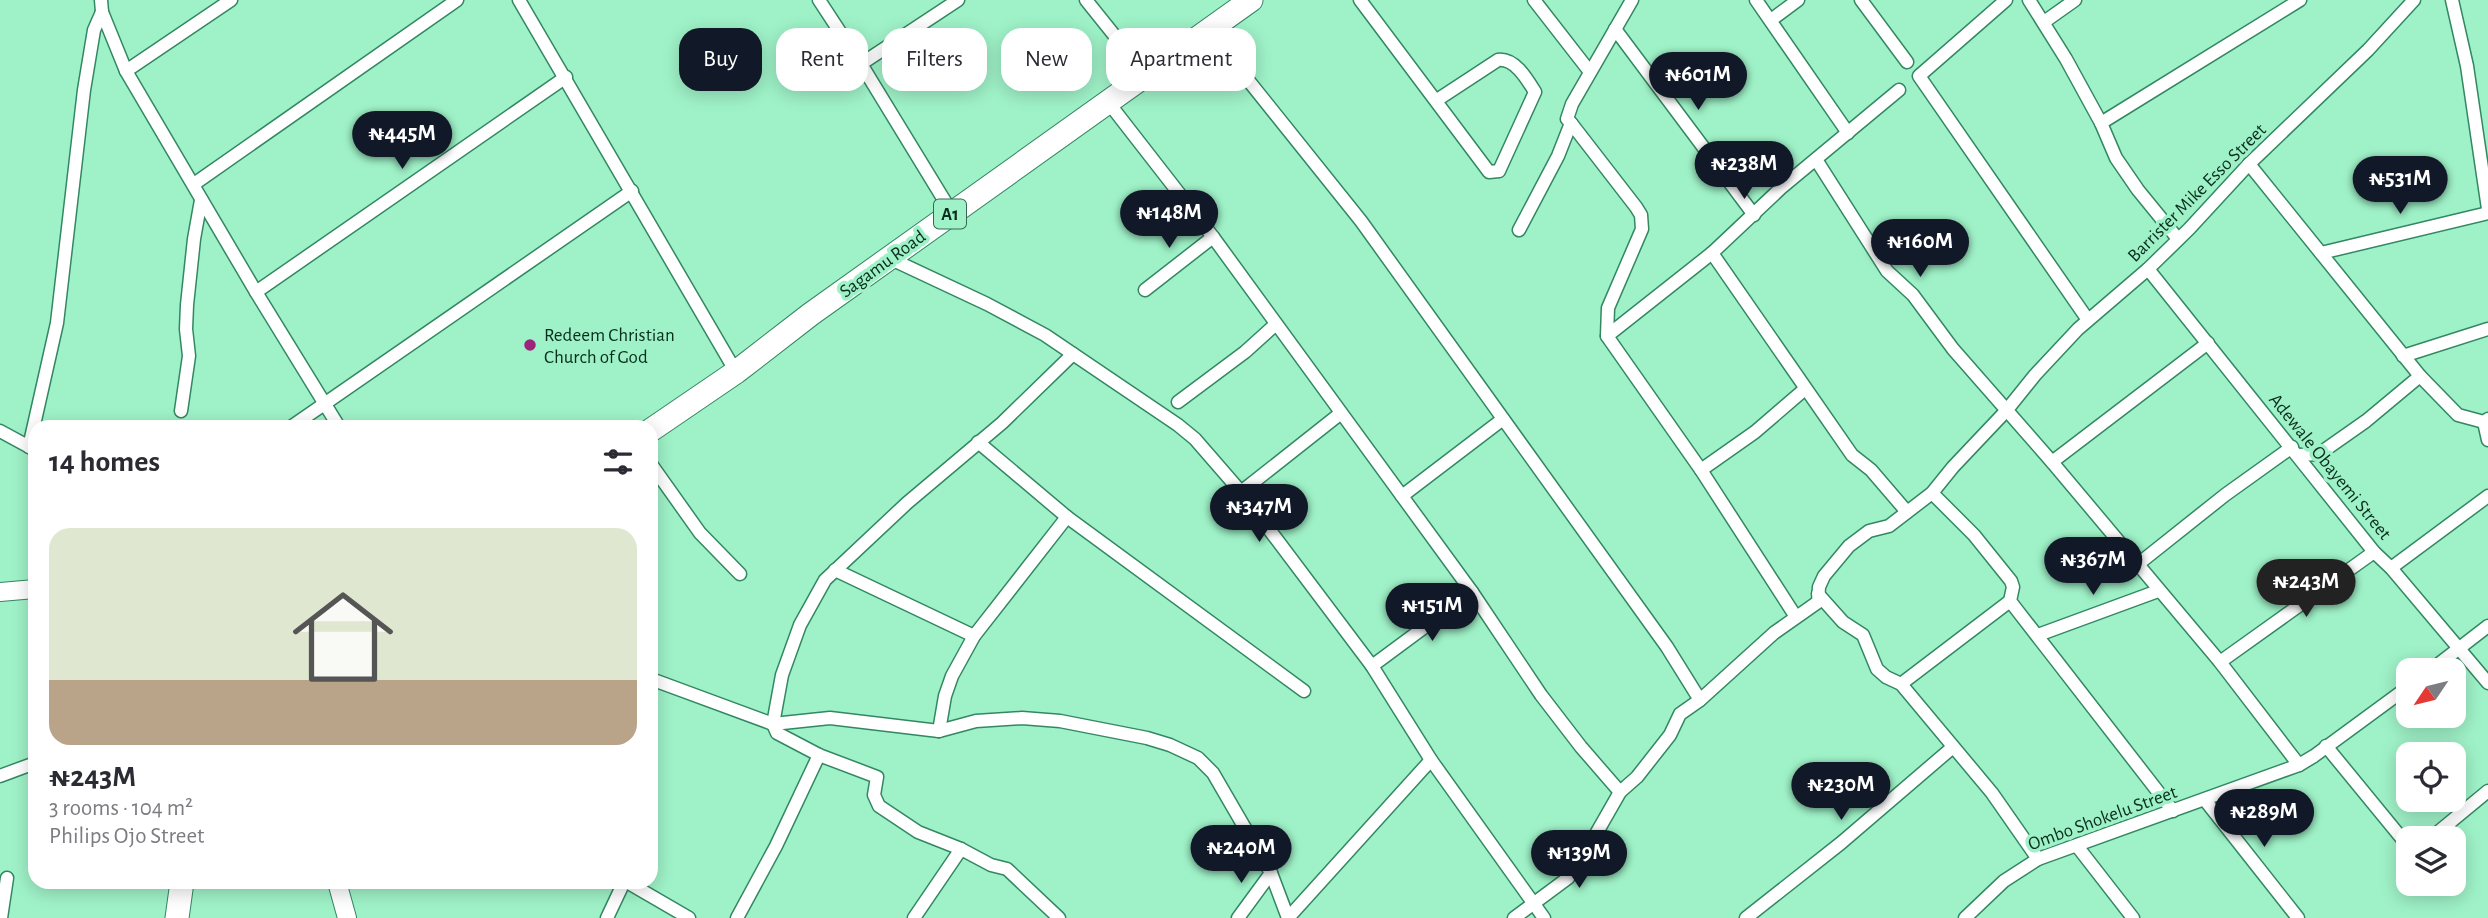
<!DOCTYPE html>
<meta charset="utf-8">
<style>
:root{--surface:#fff;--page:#f2f2f3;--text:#2b2b33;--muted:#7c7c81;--line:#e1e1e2;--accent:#111827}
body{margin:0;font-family:"Alegreya Sans",sans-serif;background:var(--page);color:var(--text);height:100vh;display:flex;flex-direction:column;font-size:26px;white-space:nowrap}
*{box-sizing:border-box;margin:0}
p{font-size:23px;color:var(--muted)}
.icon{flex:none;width:38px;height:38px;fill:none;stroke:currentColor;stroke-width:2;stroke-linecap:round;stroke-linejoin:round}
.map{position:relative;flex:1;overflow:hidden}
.details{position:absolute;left:28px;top:420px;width:630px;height:469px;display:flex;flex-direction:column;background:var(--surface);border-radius:21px;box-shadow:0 4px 18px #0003}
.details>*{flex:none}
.banner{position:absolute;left:679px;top:28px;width:665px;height:63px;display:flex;gap:14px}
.needle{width:46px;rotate:235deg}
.fabs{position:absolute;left:2396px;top:658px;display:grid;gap:14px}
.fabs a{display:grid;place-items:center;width:70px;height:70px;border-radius:14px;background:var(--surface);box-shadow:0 4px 18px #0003;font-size:35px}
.price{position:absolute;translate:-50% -60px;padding:0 16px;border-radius:24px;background:var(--accent);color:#fff;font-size:23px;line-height:46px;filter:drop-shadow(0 2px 4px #0008)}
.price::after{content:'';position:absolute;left:50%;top:42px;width:21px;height:16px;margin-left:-10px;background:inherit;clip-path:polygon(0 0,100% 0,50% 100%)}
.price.current{background:#222;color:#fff}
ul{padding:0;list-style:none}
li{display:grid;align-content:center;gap:14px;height:371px;padding:0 21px}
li+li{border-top:2px solid var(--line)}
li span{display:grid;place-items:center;height:217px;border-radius:21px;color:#555}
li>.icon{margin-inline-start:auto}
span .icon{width:126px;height:126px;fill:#fffc;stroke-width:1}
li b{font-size:30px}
h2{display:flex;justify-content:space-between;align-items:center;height:84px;padding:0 21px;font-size:30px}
.pill{padding:0 24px;border-radius:21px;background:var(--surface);box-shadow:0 4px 18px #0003;font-size:24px;line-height:63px}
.pill.current{background:var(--accent);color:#fff}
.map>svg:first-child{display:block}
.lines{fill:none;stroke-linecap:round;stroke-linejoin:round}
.street-casing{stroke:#338762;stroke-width:15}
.secondary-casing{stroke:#338762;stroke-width:20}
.highway-casing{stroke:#338762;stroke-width:25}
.street{stroke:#fff;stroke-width:12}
.secondary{stroke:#fff;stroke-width:18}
.highway{stroke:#fff;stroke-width:23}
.poi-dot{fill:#9d247c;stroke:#9ff2c8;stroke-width:2.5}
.labels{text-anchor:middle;stroke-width:7;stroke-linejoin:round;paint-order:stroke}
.shield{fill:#9ff2c8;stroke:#376951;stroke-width:2}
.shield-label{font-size:18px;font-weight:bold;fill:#0a2e1e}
.street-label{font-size:19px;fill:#0a2e1e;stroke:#9ff2c8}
.poi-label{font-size:19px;fill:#0a2e1e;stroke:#9ff2c8;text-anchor:start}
</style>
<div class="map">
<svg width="2488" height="918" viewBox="0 0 2488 918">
<rect width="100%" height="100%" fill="#9ff2c8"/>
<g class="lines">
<defs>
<g id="street">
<path d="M101,0L102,12L126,71L256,292L339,427"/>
<path d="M519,0L736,372"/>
<path d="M819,0L861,64L952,213"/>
<path d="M1086,0L1147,76"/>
<path d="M1360,0L1489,172L1499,171L1535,92C1527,79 1515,58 1498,60L1437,100"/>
<path d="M1534,0L1590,72"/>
<path d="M1756,0L1848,133"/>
<path d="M1861,0L1907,62"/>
<path d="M2006,0L1919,76L2088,320"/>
<path d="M2029,0L2066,59L2101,123L2116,158L2138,190L2178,239"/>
<path d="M2452,0L2467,66L2488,209"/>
<path d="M1771,20L1798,0"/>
<path d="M2044,22L2075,0"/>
<path d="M1615,29L1754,215"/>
<path d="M1208,30L1361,221L1667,647L1700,700"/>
<path d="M861,64L958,0"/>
<path d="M126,71L231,0"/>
<path d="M1108,102L1213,237L1472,592L1541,695L1581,747L1620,792"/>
<path d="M1571,123L1636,207L1641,215L1642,229L1608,308L1607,336L1701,470L1796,617"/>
<path d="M2101,123L2300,0"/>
<path d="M1817,161L1887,271L1913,295L1953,349L2052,462L2220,662L2299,765"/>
<path d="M2249,164L2420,376L2366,421L2319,454L2299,455"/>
<path d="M194,184L457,0"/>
<path d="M1519,230L1558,156L1571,123L1567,119L1572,104L1632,0"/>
<path d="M1712,253L1852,455L1871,470L1907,512"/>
<path d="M2321,253L2488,213"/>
<path d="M889,258L987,304L1045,335L1178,425L1195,439L1241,492L1372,666L1431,760L1544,918"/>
<path d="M2148,269L2374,552L2391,568L2488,683"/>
<path d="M1145,290L1213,237"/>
<path d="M256,292L566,77"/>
<path d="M1607,336L1712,253L1781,188L1899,90"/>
<path d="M2403,356L2488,329"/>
<path d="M2420,376L2458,415L2484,422"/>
<path d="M1178,402L1245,352L1276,324"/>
<path d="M181,411L189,356L186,329L187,305L194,239L201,200"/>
<path d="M2488,419L2484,422L2488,440"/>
<path d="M291,427L632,191"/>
<path d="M0,431L35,450"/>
<path d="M978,442L1067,517L1304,691"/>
<path d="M29,447L57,323L84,90L94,30L102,12"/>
<path d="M2052,462L2208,343"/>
<path d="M651,464L700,533L740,574"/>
<path d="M1701,470L1755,432L1805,389"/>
<path d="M1241,492L1341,413"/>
<path d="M1932,493L1974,535L2011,581L2013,587L2010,601L2173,811"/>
<path d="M1402,496L1503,419"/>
<path d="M2137,565L2225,495L2292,447"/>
<path d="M2391,568L2488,496"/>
<path d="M835,570L974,636"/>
<path d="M1818,594L1843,622L1863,635L1877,669L1886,677L1901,684L1992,793L2038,859"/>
<path d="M2038,635L2158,591"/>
<path d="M2220,662L2374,552"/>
<path d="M1372,666L1472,592"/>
<path d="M2431,670L2488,626"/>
<path d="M651,679L773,724L830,718L939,731L976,721L1022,718L1060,721L1147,738L1170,745L1198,758L1213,773L1271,873L1288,918"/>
<path d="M1901,684L2010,601"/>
<path d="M939,731L945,696L952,676L974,636L1067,517"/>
<path d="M2326,746L2408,846"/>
<path d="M0,776L35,763"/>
<path d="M2205,800L2298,918"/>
<path d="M2431,838L2488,791"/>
<path d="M2077,846L2133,918"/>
<path d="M627,882L689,918"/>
<path d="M1,918L7,878"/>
<path d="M607,918L624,882"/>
<path d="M737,918L776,846L819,755"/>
<path d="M914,918L961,849"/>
<path d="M1059,918L1007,869L991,865L961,849L918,832L879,806L874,795L877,777L819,755L777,733L773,724L782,675L800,625L825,580L907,503L1002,423L1073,354"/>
<path d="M1238,918L1271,873"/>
<path d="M1288,918L1431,760"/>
<path d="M1514,918L1568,878L1580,862L1620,792L1637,777L1670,735L1680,714L1700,700L1774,633L1818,602L1819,587L1824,576L1849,546L1869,531L1889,526L1932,493L1953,467L2006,411L2035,375L2078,329L2148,269L2189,229L2249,164L2368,50L2414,0"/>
<path d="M1746,918L1841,843L1953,747"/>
<path d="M1965,918L2004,881L2038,859L2299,765L2314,756L2408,687"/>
</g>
<g id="secondary">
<path d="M0,592L35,589"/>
<path d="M337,882L347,918"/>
</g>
<g id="highway">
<path d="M651,430L736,372L811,314L1251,0"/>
<path d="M177,918L182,882"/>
</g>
</defs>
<!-- street casing -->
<use href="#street" class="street-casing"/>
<!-- secondary casing -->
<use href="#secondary" class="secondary-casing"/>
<!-- highway casing -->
<use href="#highway" class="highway-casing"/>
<!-- street -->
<use href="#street" class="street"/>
<!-- secondary -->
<use href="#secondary" class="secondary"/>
<!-- highway -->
<use href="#highway" class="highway"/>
</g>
<!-- markers -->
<circle class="poi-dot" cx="530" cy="345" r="7"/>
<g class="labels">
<!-- shield labels -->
<rect class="shield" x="934" y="199.5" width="32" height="29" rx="5"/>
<g class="shield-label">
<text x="950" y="220">A1</text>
</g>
<!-- street labels -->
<g class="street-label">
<text transform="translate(2196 192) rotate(-45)" y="7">Barrister Mike Esso Street</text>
<text transform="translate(882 263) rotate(-36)" y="7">Sagamu Road</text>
<text transform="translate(2331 466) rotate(51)" y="7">Adewale Obayemi Street</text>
<text transform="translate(2102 817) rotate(-20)" y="7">Ombo Shokelu Street</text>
</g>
<!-- poi labels -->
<g class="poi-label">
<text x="544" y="341">Redeem Christian<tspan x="544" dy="22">Church of God</tspan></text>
</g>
</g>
</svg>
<div class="fabs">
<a><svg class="needle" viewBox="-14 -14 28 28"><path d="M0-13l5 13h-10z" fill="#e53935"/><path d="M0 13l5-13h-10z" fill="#7c7c81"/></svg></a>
<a><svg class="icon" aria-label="locate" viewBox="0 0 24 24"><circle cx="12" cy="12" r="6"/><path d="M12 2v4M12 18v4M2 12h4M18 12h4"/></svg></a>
<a><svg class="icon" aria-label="layers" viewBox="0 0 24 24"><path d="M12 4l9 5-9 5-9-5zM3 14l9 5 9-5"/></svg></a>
</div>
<b class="price" style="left:1698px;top:112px">₦601M</b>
<b class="price" style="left:402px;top:171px">₦445M</b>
<b class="price" style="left:1744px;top:201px">₦238M</b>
<b class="price" style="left:2400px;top:216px">₦531M</b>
<b class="price" style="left:1169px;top:250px">₦148M</b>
<b class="price" style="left:1920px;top:279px">₦160M</b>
<b class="price" style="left:1259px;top:544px">₦347M</b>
<b class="price" style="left:2093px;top:597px">₦367M</b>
<b class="price current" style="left:2306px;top:619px">₦243M</b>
<b class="price" style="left:1432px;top:643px">₦151M</b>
<b class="price" style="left:1841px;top:822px">₦230M</b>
<b class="price" style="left:2264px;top:849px">₦289M</b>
<b class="price" style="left:1241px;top:885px">₦240M</b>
<b class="price" style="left:1579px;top:890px">₦139M</b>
<div class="banner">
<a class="pill current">Buy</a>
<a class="pill">Rent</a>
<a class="pill">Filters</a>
<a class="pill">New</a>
<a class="pill">Apartment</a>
</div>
<section class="details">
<h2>14 homes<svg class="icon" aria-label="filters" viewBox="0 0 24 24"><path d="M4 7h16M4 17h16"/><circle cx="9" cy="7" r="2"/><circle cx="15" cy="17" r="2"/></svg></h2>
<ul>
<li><span style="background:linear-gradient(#dfe7d0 70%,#b9a48a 0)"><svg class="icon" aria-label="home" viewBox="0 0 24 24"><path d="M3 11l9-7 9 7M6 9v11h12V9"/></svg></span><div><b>₦243M</b><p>3 rooms · 104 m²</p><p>Philips Ojo Street</p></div></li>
</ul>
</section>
</div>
